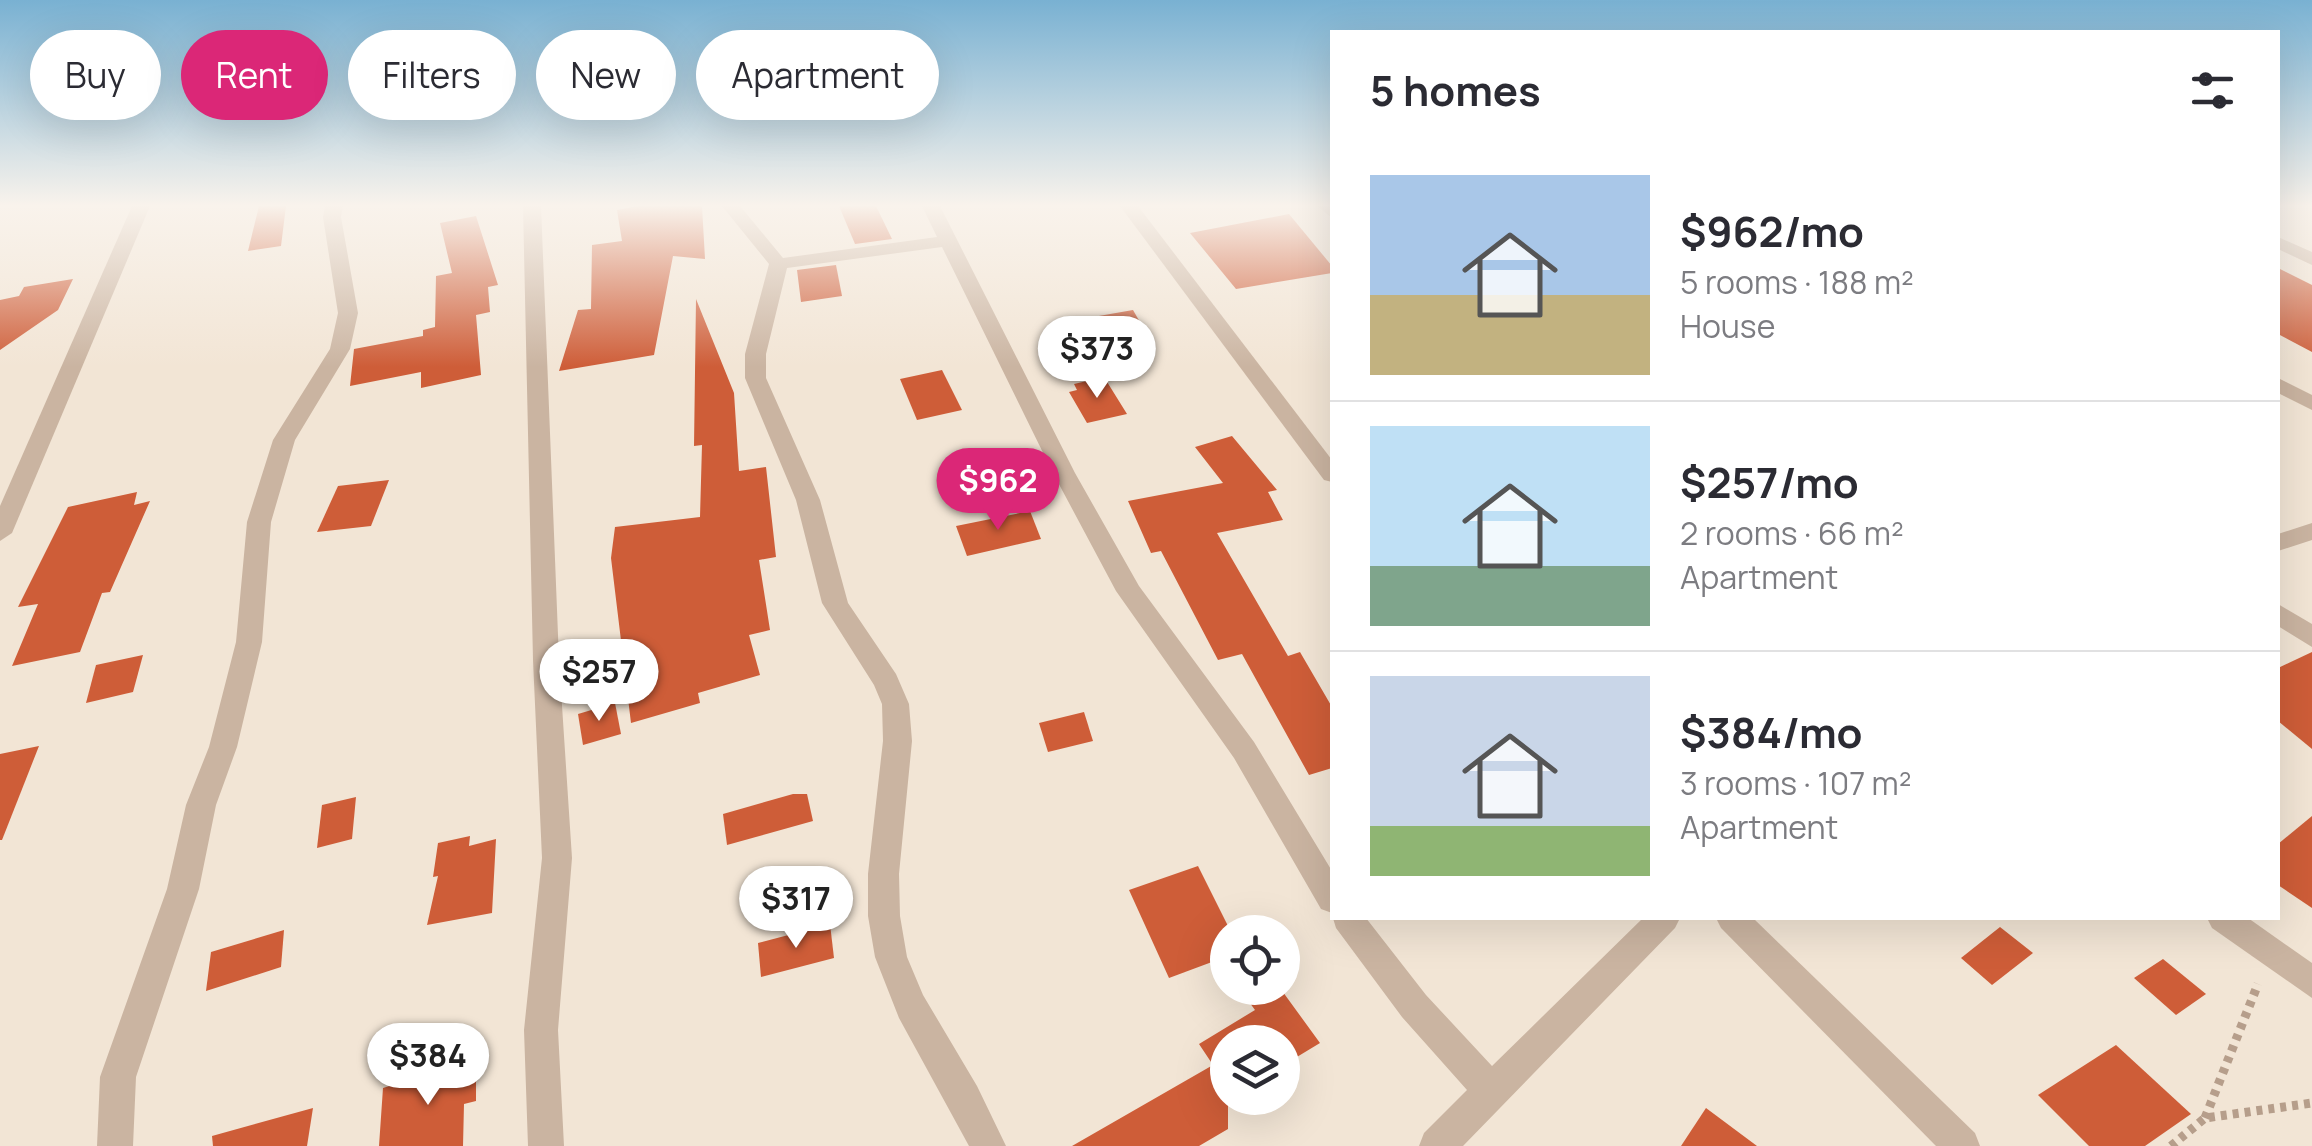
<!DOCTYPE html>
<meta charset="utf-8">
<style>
:root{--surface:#fff;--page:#f2f2f3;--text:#2b2b33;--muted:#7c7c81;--line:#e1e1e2;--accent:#db2777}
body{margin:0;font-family:Manrope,sans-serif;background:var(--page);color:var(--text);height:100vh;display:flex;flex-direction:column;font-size:38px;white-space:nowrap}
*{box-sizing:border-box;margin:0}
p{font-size:32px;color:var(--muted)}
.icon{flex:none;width:55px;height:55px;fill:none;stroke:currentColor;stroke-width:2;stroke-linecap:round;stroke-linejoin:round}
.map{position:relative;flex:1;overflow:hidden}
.drawer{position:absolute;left:1330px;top:30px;width:950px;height:890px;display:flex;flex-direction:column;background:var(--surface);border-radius:0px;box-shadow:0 10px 40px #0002}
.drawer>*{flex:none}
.guide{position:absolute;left:30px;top:30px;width:950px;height:90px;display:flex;gap:20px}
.fabs{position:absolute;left:1210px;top:915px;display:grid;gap:20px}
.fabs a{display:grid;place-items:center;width:90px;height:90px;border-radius:50%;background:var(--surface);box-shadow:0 10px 40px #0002;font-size:50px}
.price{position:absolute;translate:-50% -85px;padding:0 22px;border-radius:35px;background:#fff;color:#222;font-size:32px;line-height:65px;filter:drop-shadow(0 2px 5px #0008)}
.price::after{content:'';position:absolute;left:50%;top:60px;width:30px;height:22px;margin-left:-15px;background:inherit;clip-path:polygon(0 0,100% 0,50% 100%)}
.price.selected{background:var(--accent);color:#fff}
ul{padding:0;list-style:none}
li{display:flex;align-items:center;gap:30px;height:250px;padding:0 40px}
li+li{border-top:2px solid var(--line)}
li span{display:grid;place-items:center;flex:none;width:280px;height:200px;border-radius:0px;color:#555}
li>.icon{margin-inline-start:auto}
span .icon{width:120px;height:120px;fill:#fffc;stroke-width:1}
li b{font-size:42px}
h2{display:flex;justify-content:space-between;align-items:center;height:120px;padding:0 40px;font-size:42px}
.pill{padding:0 35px;border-radius:45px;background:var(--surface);box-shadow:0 10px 40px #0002;font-size:35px;line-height:90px}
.pill.selected{background:var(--accent);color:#fff}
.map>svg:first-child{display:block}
.building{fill:#ce5d38}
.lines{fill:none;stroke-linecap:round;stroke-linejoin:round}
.path{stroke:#b69e8b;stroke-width:9;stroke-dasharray:6 6;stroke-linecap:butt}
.minor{fill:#cab4a1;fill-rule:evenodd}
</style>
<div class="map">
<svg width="2312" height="1146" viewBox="0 0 2312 1146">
<rect width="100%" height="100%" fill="#f2e5d5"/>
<!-- building -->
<g class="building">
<path d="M259,206H286L281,246L248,251Z"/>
<path d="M638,206H702L705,259L673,256L654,355L559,371L578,310L591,309L592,245L622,241L617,210Z"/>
<path d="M839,206H876L892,239L855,244Z"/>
<path d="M1289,214L1332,266V273L1236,289L1190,233Z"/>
<path d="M476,216L498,285L488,287L490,312L476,315L481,375L421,388V372L350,386L354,349L423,336V330L435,327L436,276L452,273L440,223Z"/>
<path d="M836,265L842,296L801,302L797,270Z"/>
<path d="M2278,268L2312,285V352L2278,334Z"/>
<path d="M73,279L58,310L0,350V300L19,296L24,287Z"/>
<path d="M696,299L734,393L739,471L766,467L776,557L759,560L770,630L749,635L760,675L698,693L700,703L631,723L611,558L615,527L700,517L702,445L694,446Z"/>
<path d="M1133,310L1153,345L1097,356L1076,320Z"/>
<path d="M942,370L962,410L917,420L900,379Z"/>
<path d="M1104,377L1127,414L1087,423L1069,392L1077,390L1074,384Z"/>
<path d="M1232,436L1277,490L1268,492L1283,520L1217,533L1288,656L1300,652L1332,707V768L1309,775L1242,654L1218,660L1161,551L1151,553L1128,501L1223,483L1195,447Z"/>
<path d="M389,480L371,526L317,532L338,486Z"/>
<path d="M137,492L134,505L150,501L110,592L102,593L80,652L12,666L38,604L18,607L68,507Z"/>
<path d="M1030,511L1041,539L967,556L956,526Z"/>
<path d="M2312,652V749L2278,721V668Z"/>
<path d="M143,655L133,692L86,703L96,665Z"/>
<path d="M615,703L621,734L583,745L578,714Z"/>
<path d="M1084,712L1093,741L1048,752L1039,723Z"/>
<path d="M39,746L2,840H0V754Z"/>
<path d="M793,794H807L813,821L727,845L723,814Z"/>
<path d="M356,797L352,839L317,848L322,805Z"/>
<path d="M2312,816V908L2278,885V844Z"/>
<path d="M470,836L469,846L496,839L492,913L427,925L438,876L433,877L438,843Z"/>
<path d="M1198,866L1231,932L1228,956L1169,978L1129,890Z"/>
<path d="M830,924L834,958L761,977L758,943Z"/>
<path d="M2000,927L2033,953L1992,985L1961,958Z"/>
<path d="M284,930L281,967L206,991L211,952Z"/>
<path d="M2163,959L2206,994L2176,1015L2134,978Z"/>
<path d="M1239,988H1280L1320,1043L1282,1066V1042H1228V1129L1199,1146H1072L1213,1065L1199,1044L1255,1010Z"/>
<path d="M2116,1045L2191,1114L2145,1146H2089L2038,1095Z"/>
<path d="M476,1059V1101L464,1104L463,1146H379L383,1088Z"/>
<path d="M313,1108L307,1146H213L212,1136Z"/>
<path d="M1706,1108L1757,1146H1681Z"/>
</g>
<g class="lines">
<!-- path -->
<g class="path">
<path d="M2205,1118L2258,984"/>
<path d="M2171,1146L2205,1118L2312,1103"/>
</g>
<!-- minor -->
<g class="minor">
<path d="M132,206H150L12,533L0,541V506Z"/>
<path d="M325,206H343L341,217L358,313L350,349L295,440L271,522L262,642L237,747L216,805L199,889L136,1077L133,1146H97L100,1077L167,889L186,805L209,747L236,642L247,522L273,440L330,349L338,313L323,217Z"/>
<path d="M523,206H541L559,660L572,858L558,1030L564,1146H528L524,1030L542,858L533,660Z"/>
<path d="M722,206H740L783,258L937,237L922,206H940L1075,473L1139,586L1254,742L1332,871V913L1321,909L1234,758L1116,591L1053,473L942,247L787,268L766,354V378L820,500L848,603L896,674L909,704L912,741L899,874L900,916L907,957L923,995L977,1086L1006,1146H969L899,1018L875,957L868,916V874L883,741L882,704L874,685L822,603L796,500L745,378V354L769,264Z"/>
<path d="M1120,206H1138L1332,460V482L1324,480Z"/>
<path d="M1317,206H1332V218Z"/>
<path d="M2278,237L2312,252V265L2278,249Z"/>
<path d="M2278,378L2312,395V410L2278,393Z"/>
<path d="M2312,523V540L2278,551V534Z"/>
<path d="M2278,604L2312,624V647L2278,626Z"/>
<path d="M1332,915L1366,918L1426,995L1492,1066L1643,918H1680L1675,928L1463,1146H1419L1424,1133L1467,1090L1402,1017L1336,928Z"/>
<path d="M1716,918H1753L1975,1133L1980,1146H1936L1721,928Z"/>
<path d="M2207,918H2248L2312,963V998L2212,928Z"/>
</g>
</g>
<!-- sky -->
<linearGradient id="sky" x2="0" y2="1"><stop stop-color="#79b1d2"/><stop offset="0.56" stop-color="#f9f3ec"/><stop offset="1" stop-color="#f9f3ec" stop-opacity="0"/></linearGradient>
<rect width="2312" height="367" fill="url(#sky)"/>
</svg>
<div class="fabs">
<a><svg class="icon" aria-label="locate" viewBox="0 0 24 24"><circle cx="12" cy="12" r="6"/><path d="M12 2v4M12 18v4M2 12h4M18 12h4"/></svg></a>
<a><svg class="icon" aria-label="layers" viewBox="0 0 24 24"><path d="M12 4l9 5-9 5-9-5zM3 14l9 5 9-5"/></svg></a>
</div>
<b class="price" style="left:1097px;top:401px">$373</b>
<b class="price selected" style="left:998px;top:533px">$962</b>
<b class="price" style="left:599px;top:724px">$257</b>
<b class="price" style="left:796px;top:951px">$317</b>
<b class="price" style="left:428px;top:1108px">$384</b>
<div class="guide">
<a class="pill">Buy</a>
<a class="pill selected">Rent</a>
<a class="pill">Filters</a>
<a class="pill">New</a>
<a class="pill">Apartment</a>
</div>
<section class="drawer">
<h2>5 homes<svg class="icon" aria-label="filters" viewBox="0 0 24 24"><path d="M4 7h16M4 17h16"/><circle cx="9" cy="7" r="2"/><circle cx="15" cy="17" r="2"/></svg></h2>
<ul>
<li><span style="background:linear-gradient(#a9c7e8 60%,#c2b280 0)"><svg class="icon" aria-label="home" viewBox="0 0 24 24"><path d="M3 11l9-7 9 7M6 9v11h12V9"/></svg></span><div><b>$962/mo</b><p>5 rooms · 188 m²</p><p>House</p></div></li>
<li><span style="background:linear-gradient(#bfe0f5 70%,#7fa58c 0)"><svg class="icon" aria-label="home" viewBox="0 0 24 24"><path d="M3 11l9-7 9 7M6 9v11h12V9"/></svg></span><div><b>$257/mo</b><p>2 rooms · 66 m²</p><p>Apartment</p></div></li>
<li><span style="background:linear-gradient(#c9d6e8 75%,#8fb573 0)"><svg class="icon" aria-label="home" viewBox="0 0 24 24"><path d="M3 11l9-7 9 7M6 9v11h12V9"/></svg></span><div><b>$384/mo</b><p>3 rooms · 107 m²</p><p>Apartment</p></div></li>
</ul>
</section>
</div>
